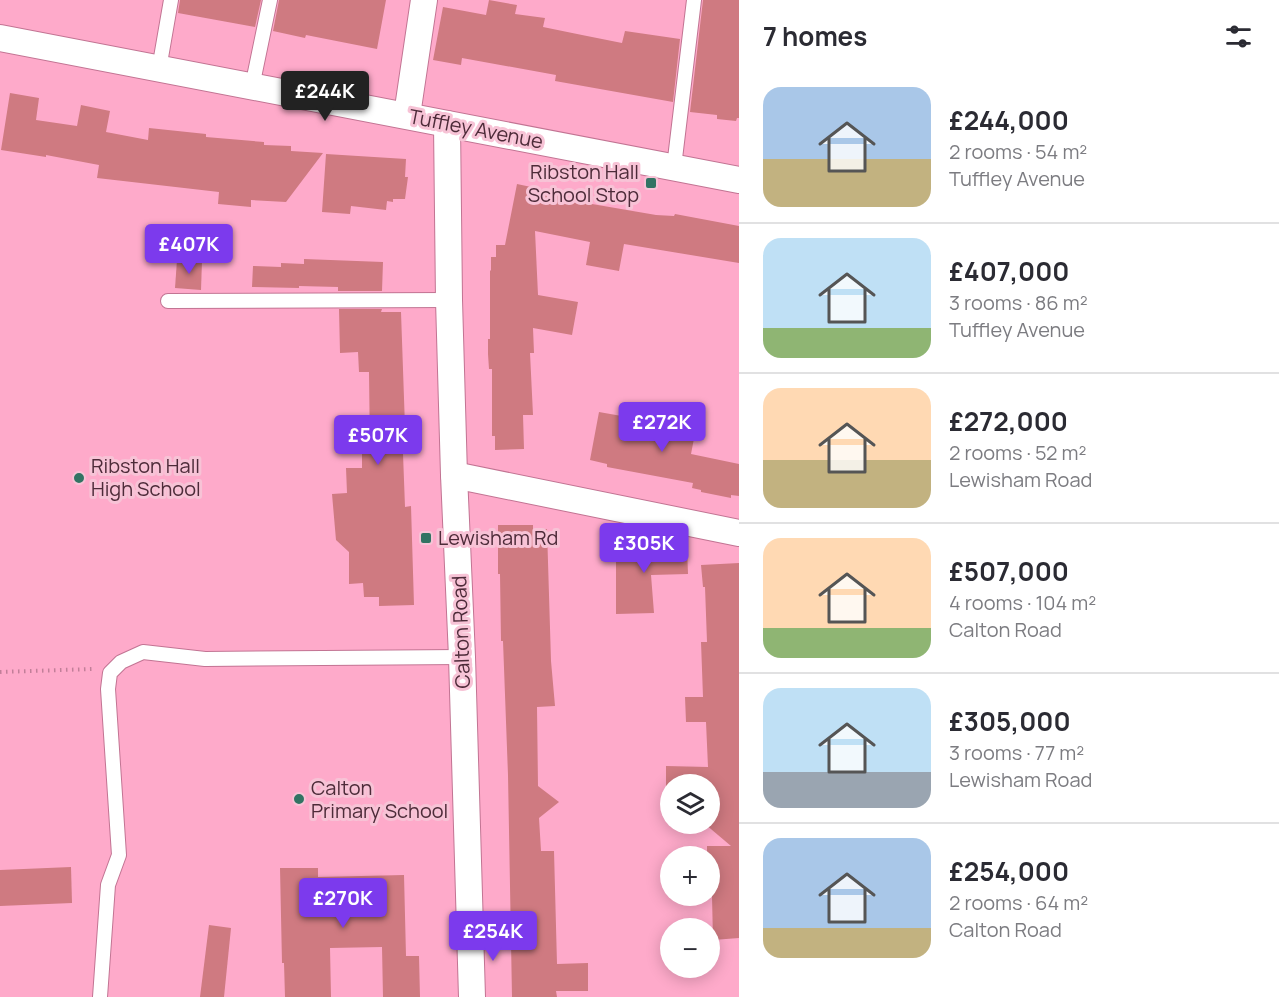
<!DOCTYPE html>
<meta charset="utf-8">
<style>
:root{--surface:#fff;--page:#f7f7f7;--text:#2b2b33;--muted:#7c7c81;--line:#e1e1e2;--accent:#7c3aed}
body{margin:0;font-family:Manrope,sans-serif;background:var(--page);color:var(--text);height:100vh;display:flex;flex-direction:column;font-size:22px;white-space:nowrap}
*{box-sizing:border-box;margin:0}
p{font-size:20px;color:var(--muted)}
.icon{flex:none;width:33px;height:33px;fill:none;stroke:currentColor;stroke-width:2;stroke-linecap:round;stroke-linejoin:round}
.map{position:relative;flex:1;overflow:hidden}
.drawer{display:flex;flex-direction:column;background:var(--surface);width:540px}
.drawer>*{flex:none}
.tools{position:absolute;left:660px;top:774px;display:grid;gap:12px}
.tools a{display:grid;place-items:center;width:60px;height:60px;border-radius:50%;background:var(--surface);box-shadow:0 3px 15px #0003;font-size:30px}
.price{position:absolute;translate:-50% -51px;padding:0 14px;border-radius:6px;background:var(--accent);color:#fff;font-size:20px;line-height:39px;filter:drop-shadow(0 2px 3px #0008)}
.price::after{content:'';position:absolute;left:50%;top:36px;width:18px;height:14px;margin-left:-9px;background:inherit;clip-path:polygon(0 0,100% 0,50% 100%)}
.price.on{background:#222;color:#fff}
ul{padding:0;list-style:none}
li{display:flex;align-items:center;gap:18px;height:150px;padding:0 24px}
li+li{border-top:2px solid var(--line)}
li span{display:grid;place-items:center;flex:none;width:168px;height:120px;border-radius:18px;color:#555}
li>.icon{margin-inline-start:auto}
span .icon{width:72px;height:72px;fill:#fffc;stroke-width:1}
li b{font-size:26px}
h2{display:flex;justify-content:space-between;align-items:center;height:72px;padding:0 24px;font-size:26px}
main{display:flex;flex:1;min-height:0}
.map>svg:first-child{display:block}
.building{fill:#cf7a81}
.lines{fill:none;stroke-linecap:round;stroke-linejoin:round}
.service-casing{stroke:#c27493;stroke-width:16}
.minor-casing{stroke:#c27493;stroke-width:28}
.path{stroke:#c27f99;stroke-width:4;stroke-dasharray:1.5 4.5;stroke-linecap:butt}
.service{stroke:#fff;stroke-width:14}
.minor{stroke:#fff;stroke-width:26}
.poi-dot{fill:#327363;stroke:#f7c3d6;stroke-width:2}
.labels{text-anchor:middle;stroke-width:6;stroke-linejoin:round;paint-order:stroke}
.street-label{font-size:20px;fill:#4d2b39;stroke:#f7c3d6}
.poi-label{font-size:20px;fill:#4d2b39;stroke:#f7c3d6;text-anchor:start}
</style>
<main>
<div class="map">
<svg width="739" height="997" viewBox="0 0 739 997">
<rect width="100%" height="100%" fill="#feaaca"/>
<!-- building -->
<g class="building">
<path d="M180,0H261L255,27L178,13Z"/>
<path d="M279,0H386L377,49L306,35L305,38L273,31Z"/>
<path d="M489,0L517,5L515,14L545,18L543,27L582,35L622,43L625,31L680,39L673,102L555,81L556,75L462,58L461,65L433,60L443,7L486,15Z"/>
<path d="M703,0H739V118H737L736,121L717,119V115L690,112Z"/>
<path d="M10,93L39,98L36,120L77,126L81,105L110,111L106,132L148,140L149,128L206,134V137L264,142V145L291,146V151L323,153L286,202L251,200V207L218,204L219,192L97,178L99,165L46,155V157L1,150Z"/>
<path d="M326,154L406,159L405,177H408L405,199H393V202L387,201L386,210L351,206L350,214L322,212Z"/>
<path d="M517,184L564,194L563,199L656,215L674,216L675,214L739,226V263L624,244L619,271L586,265L590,242L535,231L538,295L578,302L572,335L533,328L534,353H530L533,415H523L524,449L495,450V436H492V369H489L488,354V339H490V271L491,270V257H496V245H505Z"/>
<path d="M304,259L383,262L382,291H338V287L299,286V288L252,287L253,266L281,267V263L304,264Z"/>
<path d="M177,260L202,261L201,290L175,288Z"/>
<path d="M339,309H382L381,312H401L405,427H402L405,507L411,506L414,605L379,606V597H364L363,583L349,584V552L336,540L332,494L347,493L346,468H362V453H370L369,372H359L358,352L340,353Z"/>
<path d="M599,412L661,423L662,417L697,423L691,454L739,464V496L731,495V498L701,492V490L692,488L693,483L607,467V464L590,460Z"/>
<path d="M498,525H533V529H547L551,661L555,706L537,707L538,786L559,802L539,818L541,851H554L557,964L588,963V991H556L557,997H512L508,775L503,641H501L500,574H498Z"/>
<path d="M616,544H655V549L687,547L688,574L651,575L654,613L616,614Z"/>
<path d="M739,563V938L713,940L712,896H708L710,856H707V846H731L705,824H710V784H670V794L666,789V766L708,767L706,722H686L685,697H703L701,642H707L705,587H703L701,565Z"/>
<path d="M71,867L72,903L0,906V870Z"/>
<path d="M280,868H318V877L404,875L406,956H419L420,997H383L382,947L330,948L331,997H285L284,963H282Z"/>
<path d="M209,925L231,928L224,997H200Z"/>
</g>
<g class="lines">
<defs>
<g id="service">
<path d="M159,69L171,0"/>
<path d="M252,87L270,0"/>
<path d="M674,167L694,0"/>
<path d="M168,301L449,300"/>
<path d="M100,997L108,885L119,855L108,689L110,673L121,662L143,652L205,659L462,657"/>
</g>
<g id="minor">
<path d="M0,38L739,180"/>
<path d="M407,115L424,0"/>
<path d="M447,124L449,300L454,475L462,657L472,997"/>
<path d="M454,475L739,533"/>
</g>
</defs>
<!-- service casing -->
<use href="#service" class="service-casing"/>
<!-- minor casing -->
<use href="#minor" class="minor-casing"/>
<!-- path -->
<path class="path" d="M0,672L92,669"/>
<!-- service -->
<use href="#service" class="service"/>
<!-- minor -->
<use href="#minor" class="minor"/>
</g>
<!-- markers -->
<g class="poi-dot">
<rect x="645" y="177" width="12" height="12" rx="3"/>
<circle cx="79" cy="478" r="6"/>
<rect x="420" y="532" width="12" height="12" rx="3"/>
<circle cx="299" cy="799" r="6"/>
</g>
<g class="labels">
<!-- street labels -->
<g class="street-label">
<text transform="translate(476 129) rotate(11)" y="7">Tuffley Avenue</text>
<text transform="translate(461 632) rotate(-92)" y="7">Calton Road</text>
</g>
<!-- poi labels -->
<g class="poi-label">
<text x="639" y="179" text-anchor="end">Ribston Hall<tspan x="639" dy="23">School Stop</tspan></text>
<text x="91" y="473">Ribston Hall<tspan x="91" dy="23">High School</tspan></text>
<text x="438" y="545">Lewisham Rd</text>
<text x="311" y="795">Calton<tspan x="311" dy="23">Primary School</tspan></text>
</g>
</g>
</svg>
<div class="tools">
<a><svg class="icon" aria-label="layers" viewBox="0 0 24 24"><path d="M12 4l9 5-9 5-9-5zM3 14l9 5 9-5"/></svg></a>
<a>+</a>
<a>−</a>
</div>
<b class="price on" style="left:325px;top:122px">£244K</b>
<b class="price" style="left:189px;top:275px">£407K</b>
<b class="price" style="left:662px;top:453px">£272K</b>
<b class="price" style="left:378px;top:466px">£507K</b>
<b class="price" style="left:644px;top:574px">£305K</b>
<b class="price" style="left:343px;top:929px">£270K</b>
<b class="price" style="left:493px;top:962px">£254K</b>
</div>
<section class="drawer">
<h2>7 homes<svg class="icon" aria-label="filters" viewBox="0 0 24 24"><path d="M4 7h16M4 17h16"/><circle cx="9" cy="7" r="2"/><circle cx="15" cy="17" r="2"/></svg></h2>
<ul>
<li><span style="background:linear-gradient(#a9c7e8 60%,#c2b280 0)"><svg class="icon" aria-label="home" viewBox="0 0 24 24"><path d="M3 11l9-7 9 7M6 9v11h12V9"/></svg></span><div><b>£244,000</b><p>2 rooms · 54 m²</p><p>Tuffley Avenue</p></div></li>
<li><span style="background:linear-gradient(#bfe0f5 75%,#8fb573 0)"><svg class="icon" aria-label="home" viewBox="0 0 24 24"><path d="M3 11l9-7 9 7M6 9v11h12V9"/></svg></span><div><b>£407,000</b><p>3 rooms · 86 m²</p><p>Tuffley Avenue</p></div></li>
<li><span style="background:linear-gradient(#ffd9b3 60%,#c2b280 0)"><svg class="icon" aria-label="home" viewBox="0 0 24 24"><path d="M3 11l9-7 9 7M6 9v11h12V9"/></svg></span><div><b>£272,000</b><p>2 rooms · 52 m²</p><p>Lewisham Road</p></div></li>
<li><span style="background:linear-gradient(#ffd9b3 75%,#8fb573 0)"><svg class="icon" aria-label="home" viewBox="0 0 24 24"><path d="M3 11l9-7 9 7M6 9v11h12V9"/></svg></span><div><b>£507,000</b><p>4 rooms · 104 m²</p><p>Calton Road</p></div></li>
<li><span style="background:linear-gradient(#bfe0f5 70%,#9aa5b1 0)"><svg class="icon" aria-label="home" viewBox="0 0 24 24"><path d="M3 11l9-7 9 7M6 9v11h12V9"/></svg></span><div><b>£305,000</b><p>3 rooms · 77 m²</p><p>Lewisham Road</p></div></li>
<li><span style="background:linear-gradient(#a9c7e8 75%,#c2b280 0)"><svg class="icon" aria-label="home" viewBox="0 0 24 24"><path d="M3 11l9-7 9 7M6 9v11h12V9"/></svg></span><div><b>£254,000</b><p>2 rooms · 64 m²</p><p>Calton Road</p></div></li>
</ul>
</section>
</main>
